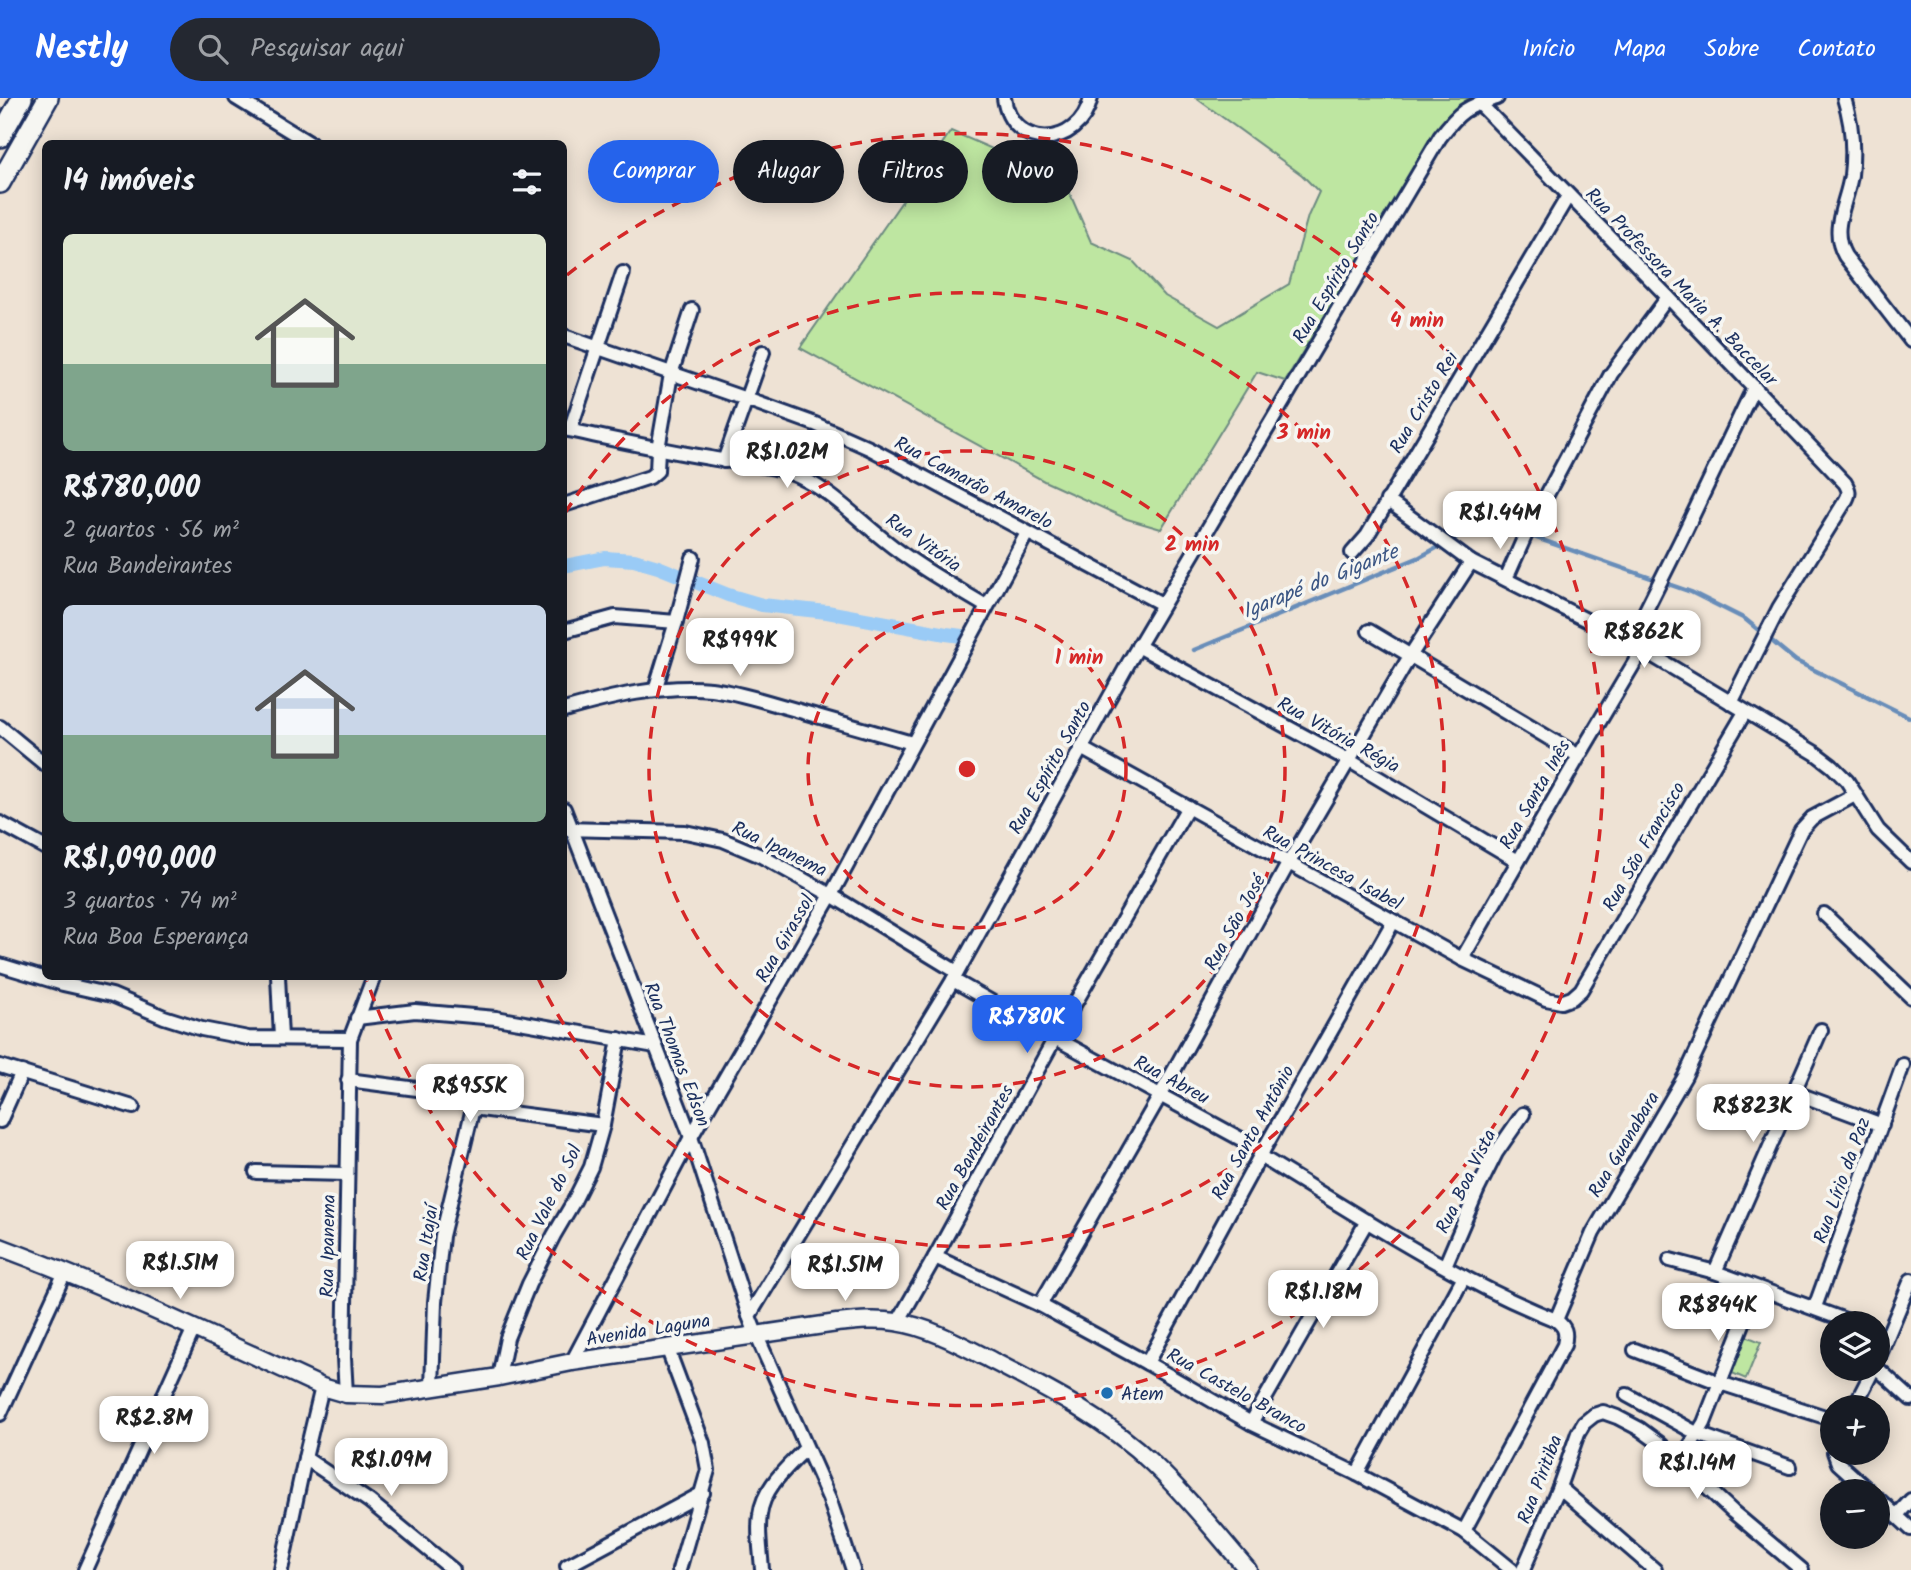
<!DOCTYPE html>
<html lang="pt">
<meta charset="utf-8">
<style>
:root{--surface:#171b24;--page:#242831;--text:#f1f3f6;--muted:#9ea1a6;--accent:#2563eb}
body{margin:0;font-family:Kalam,sans-serif;background:var(--page);color:var(--text);height:100vh;display:flex;flex-direction:column;font-size:26px;white-space:nowrap}
*{box-sizing:border-box;margin:0}
p{font-size:23px;color:var(--muted)}
.icon{flex:none;width:38px;height:38px;fill:none;stroke:currentColor;stroke-width:2;stroke-linecap:round;stroke-linejoin:round}
.map{position:relative;flex:1;overflow:hidden}
.drawer{position:absolute;left:42px;top:42px;width:525px;height:840px;display:flex;flex-direction:column;background:var(--surface);border-radius:10px;box-shadow:0 4px 18px #0003}
.drawer>*{flex:none}
.hud{position:absolute;left:588px;top:42px;width:665px;height:63px;display:flex;gap:14px}
.tools{position:absolute;left:1820px;top:1213px;display:grid;gap:14px}
.tools a{display:grid;place-items:center;width:70px;height:70px;border-radius:50%;background:var(--surface);box-shadow:0 4px 18px #0003;font-size:35px}
.price{position:absolute;translate:-50% -60px;padding:0 16px;border-radius:14px;background:#fff;color:#222;font-size:23px;line-height:46px;filter:drop-shadow(0 2px 4px #0008)}
.price::after{content:'';position:absolute;left:50%;top:42px;width:21px;height:16px;margin-left:-10px;background:inherit;clip-path:polygon(0 0,100% 0,50% 100%)}
.price.on{background:var(--accent);color:#fff}
ul{padding:0;list-style:none}
li{display:grid;align-content:center;gap:14px;height:371px;padding:0 21px}
li span{display:grid;place-items:center;height:217px;border-radius:10px;color:#555}
li>.icon{margin-inline-start:auto}
span .icon{width:126px;height:126px;fill:#fffc;stroke-width:1}
li b{font-size:30px}
h2{display:flex;justify-content:space-between;align-items:center;height:84px;padding:0 21px;font-size:30px}
.tag{padding:0 24px;border-radius:32px;background:var(--surface);box-shadow:0 4px 18px #0003;font-size:24px;line-height:63px}
.tag.on{background:var(--accent);color:#fff}
header{display:flex;align-items:center;gap:42px;box-sizing:border-box;height:98px;padding:0 35px;background:var(--accent);color:#fff}
header strong{font-size:33px}
nav{display:flex;gap:38px;margin-inline-start:auto;font-size:24px}
.search{width:490px;height:63px;background:var(--page);display:flex;align-items:center;gap:18px;box-sizing:border-box;padding:0 24px;border-radius:38px;color:var(--muted);font-size:26px}
.map>svg:first-child{display:block}
.green{fill:#bee6a1;stroke:#6c8a80;stroke-width:2}
.lines{fill:none;stroke-linecap:round;stroke-linejoin:round}
.stream{stroke:#678db9;stroke-width:4.5}
.canal{stroke:#9acbf6;stroke-width:14}
.minor-casing{stroke:#1b2f5e;stroke-width:18}
.major-casing{stroke:#1b2f5e;stroke-width:21}
.highway-casing{stroke:#1b2f5e;stroke-width:24}
.minor{stroke:#f6f6f2;stroke-width:12}
.major{stroke:#f6f6f2;stroke-width:16}
.highway{stroke:#f6f6f2;stroke-width:19}
.ring{fill:none;stroke:#d62828;stroke-width:3.5;stroke-dasharray:12 9}
.poi-dot{fill:#1f6fb2;stroke:#f6f6f2;stroke-width:2.5}
.labels{text-anchor:middle;stroke-width:7;stroke-linejoin:round;paint-order:stroke}
.street-label{font-size:19px;fill:#1b2f5e;stroke:#f6f6f2}
.poi-label{font-size:19px;fill:#1b2f5e;stroke:#f6f6f2;text-anchor:start}
.water-label{font-size:21px;font-style:italic;fill:#3b5684;stroke:#f6f6f2}
.centre{fill:#d62828;stroke:#f6f6f2;stroke-width:3.5}
.ring-label{font-size:21px;text-anchor:middle;font-weight:bold;fill:#d62828;stroke:#f6f6f2;stroke-width:7;stroke-linejoin:round;paint-order:stroke}
</style>
<header>
<strong>Nestly</strong>
<div class="search"><svg class="icon" aria-label="search" viewBox="0 0 24 24"><circle cx="10" cy="10" r="6"/><path d="M15 15l6 6"/></svg>Pesquisar aqui</div>
<nav><a>Início</a><a>Mapa</a><a>Sobre</a><a>Contato</a></nav>
</header>
<div class="map">
<svg width="1911" height="1472" viewBox="0 0 1911 1472">
<rect width="100%" height="100%" fill="#eee2d4"/>
<filter id="ink" filterUnits="userSpaceOnUse"><feTurbulence type="fractalNoise" baseFrequency=".0143" numOctaves="2"/><feDisplacementMap in="SourceGraphic" scale="14" xChannelSelector="R" yChannelSelector="G"/><feConvolveMatrix kernelMatrix="1 2 1 2 8 2 1 2 1" color-interpolation-filters="sRGB"/></filter>
<g filter="url(#ink)">
<!-- green -->
<g class="green">
<path d="M1196,0H1471L1445,21L1285,283L1257,274L1161,431L1127,421L1044,383L800,250L951,33L1064,82L1091,144L1133,163L1165,198L1219,228L1289,186L1308,118L1319,94L1302,77Z"/>
<path d="M1746,1238L1761,1244L1746,1281L1732,1275Z"/>
</g>
<g class="lines">
<!-- stream -->
<path class="stream" d="M1194,552L1420,459L1471,431L1499,427L1691,494L1745,521L1796,563L1911,620"/>
<!-- canal -->
<path class="canal" d="M564,468L605,460L634,462L658,469L728,497L762,507L827,514L946,536L970,539"/>
<defs>
<g id="minor">
<path d="M236,0L311,46"/>
<path d="M1004,0C1011,53 1079,52 1091,0"/>
<path d="M1844,0C1852,25 1854,51 1851,77C1847,106 1829,130 1845,158L1911,243"/>
<path d="M1479,5L1668,199L1845,385C1849,392 1850,395 1846,402L1779,510L1731,605"/>
<path d="M564,238L746,301L815,326L869,350L1162,506"/>
<path d="M564,331C612,341 661,352 710,360C736,365 763,365 788,374C826,388 853,417 883,441C915,467 951,487 986,508"/>
<path d="M570,332L623,175"/>
<path d="M724,363L763,254"/>
<path d="M1387,402L1471,464L1630,544L1815,655L1832,668L1847,683L1878,732L1911,764"/>
<path d="M564,407L650,379L657,373L658,351L671,276L692,212"/>
<path d="M1352,455L1367,438L1568,98"/>
<path d="M1506,481L1525,438L1611,276L1668,199"/>
<path d="M564,533L615,519L676,524"/>
<path d="M1369,533L1579,658"/>
<path d="M1630,544L1681,442L1754,289"/>
<path d="M1138,548L1350,663L1518,763"/>
<path d="M655,592L676,524L693,460"/>
<path d="M564,612C610,599 662,586 711,591C737,594 763,603 789,610C830,622 871,633 912,645"/>
<path d="M0,629L46,667"/>
<path d="M1081,650L1462,861L1546,901L1561,904L1572,900L1581,892L1745,614"/>
<path d="M564,711L691,1039L749,1218"/>
<path d="M0,725L46,750"/>
<path d="M564,731L685,734L723,742L761,758L831,797L957,874"/>
<path d="M1824,816L1911,899"/>
<path d="M1462,861L1579,658L1642,552"/>
<path d="M0,867L63,886L112,897L164,919L202,931L248,940L350,941"/>
<path d="M278,878L281,940"/>
<path d="M953,882L1055,940L1263,1053"/>
<path d="M357,920L415,913L496,920L655,948"/>
<path d="M0,968L133,1009"/>
<path d="M348,982L463,997L469,1001L473,1010L603,1027"/>
<path d="M1793,994L1882,1027"/>
<path d="M0,1023L22,974"/>
<path d="M1260,1058C1356,1116 1451,1180 1556,1222"/>
<path d="M256,1074L347,1076"/>
<path d="M935,1159L1040,1207L1147,1265L1251,1325L1357,1376L1464,1433L1512,1472"/>
<path d="M1670,1162L1715,1174L1853,1225"/>
<path d="M1445,1168L1478,1091L1496,1055L1523,1016"/>
<path d="M1715,1174L1821,932"/>
<path d="M1040,1207L1161,996L1288,766L1410,558L1471,464"/>
<path d="M1815,1209L1903,967"/>
<path d="M898,1224L935,1159L1055,940L1188,709"/>
<path d="M667,1249L703,1345L708,1372L679,1472"/>
<path d="M1635,1252L1720,1285L1822,1318"/>
<path d="M1878,1261L1911,1182"/>
<path d="M572,1264L691,1039L831,797L1027,435"/>
<path d="M1147,1265L1260,1058L1393,824"/>
<path d="M1877,1270L1911,1301"/>
<path d="M499,1279L507,1240L529,1186L554,1137L574,1103L591,1069L603,1027L619,941"/>
<path d="M432,1289L435,1204L442,1138L473,1010"/>
<path d="M346,1296L344,1260L350,941L374,878"/>
<path d="M1627,1297L1698,1336L1790,1369"/>
<path d="M1854,1309L1874,1270"/>
<path d="M0,1316L65,1174"/>
<path d="M1251,1325L1367,1123"/>
<path d="M1834,1354L1838,1365L1869,1393"/>
<path d="M305,1360L369,1403L453,1472"/>
<path d="M1680,1364L1704,1325L1757,1190"/>
<path d="M1357,1376L1464,1179"/>
<path d="M1559,1389L1655,1472"/>
<path d="M1878,1401L1911,1431"/>
<path d="M1897,1417L1911,1402"/>
<path d="M1464,1433L1564,1247C1567,1234 1565,1229 1556,1222L1593,1135L1685,978L1801,732L1812,720L1855,697"/>
<path d="M567,1468L703,1395"/>
<path d="M85,1472L194,1230"/>
<path d="M281,1472L305,1360L322,1289"/>
<path d="M762,1472C761,1454 757,1434 760,1417C763,1389 788,1369 806,1350"/>
<path d="M853,1472L829,1400L756,1236L749,1218L953,882L1129,564L1440,39C1459,14 1466,8 1497,0"/>
<path d="M1523,1472L1559,1389L1578,1335L1584,1325L1594,1317L1603,1314L1617,1319L1640,1331L1659,1345L1733,1414L1802,1472"/>
</g>
<path id="major" d="M0,1149C110,1190 216,1240 322,1289L346,1296L383,1297L499,1279L572,1264L837,1225C857,1223 876,1221 896,1224C926,1228 958,1245 985,1259C1043,1289 1104,1319 1152,1365C1187,1398 1216,1435 1248,1472"/>
<g id="highway">
<path d="M0,39L22,0"/>
<path d="M0,85L48,0"/>
</g>
</defs>
<!-- minor casing -->
<use href="#minor" class="minor-casing"/>
<!-- major casing -->
<use href="#major" class="major-casing"/>
<!-- highway casing -->
<use href="#highway" class="highway-casing"/>
<!-- minor -->
<use href="#minor" class="minor"/>
<!-- major -->
<use href="#major" class="major"/>
<!-- highway -->
<use href="#highway" class="highway"/>
</g>
</g>
<!-- distance rings -->
<g class="ring">
<circle cx="967" cy="671" r="159"/>
<circle cx="967" cy="671" r="318"/>
<path d="M565 415A477 477 0 1 1 538 880"/>
<path d="M567 177A636 636 0 1 1 367 883"/>
</g>
<!-- markers -->
<circle class="poi-dot" cx="1107" cy="1295" r="7"/>
<g class="labels">
<!-- street labels -->
<g class="street-label">
<text transform="translate(1335 179) rotate(-59)" y="7">Rua Espírito Santo</text>
<text transform="translate(1682 188) rotate(46)" y="7">Rua Professora Maria A. Baccelar</text>
<text transform="translate(1423 304) rotate(-59)" y="7">Rua Cristo Rei</text>
<text transform="translate(974 384) rotate(28)" y="7">Rua Camarão Amarelo</text>
<text transform="translate(924 444) rotate(35)" y="7">Rua Vitória</text>
<text transform="translate(1339 636) rotate(29)" y="7">Rua Vitória Régia</text>
<text transform="translate(1049 669) rotate(-61)" y="7">Rua Espírito Santo</text>
<text transform="translate(1534 696) rotate(-60)" y="7">Rua Santa Inês</text>
<text transform="translate(1643 748) rotate(-60)" y="7">Rua São Francisco</text>
<text transform="translate(780 750) rotate(26)" y="7">Rua Ipanema</text>
<text transform="translate(1333 769) rotate(29)" y="7">Rua Princesa Isabel</text>
<text transform="translate(1234 824) rotate(-61)" y="7">Rua São José</text>
<text transform="translate(784 840) rotate(-60)" y="7">Rua Girassol</text>
<text transform="translate(678 956) rotate(69)" y="7">Rua Thomas Edson</text>
<text transform="translate(1172 981) rotate(28)" y="7">Rua Abreu</text>
<text transform="translate(1252 1034) rotate(-61)" y="7">Rua Santo Antônio</text>
<text transform="translate(1623 1046) rotate(-59)" y="7">Rua Guanabara</text>
<text transform="translate(974 1049) rotate(-61)" y="7">Rua Bandeirantes</text>
<text transform="translate(1841 1082) rotate(-70)" y="7">Rua Lírio da Paz</text>
<text transform="translate(1465 1083) rotate(-64)" y="7">Rua Boa Vista</text>
<text transform="translate(548 1104) rotate(-64)" y="7">Rua Vale do Sol</text>
<text transform="translate(425 1145) rotate(-81)" y="7">Rua Itajaí</text>
<text transform="translate(327 1148) rotate(-89)" y="7">Rua Ipanema</text>
<text transform="translate(648 1231) rotate(-9)" y="7">Avenida Laguna</text>
<text transform="translate(1237 1292) rotate(29)" y="7">Rua Castelo Branco</text>
<text transform="translate(1539 1381) rotate(-69)" y="7">Rua Piritiba</text>
</g>
<!-- poi labels -->
<g class="poi-label">
<text x="1121" y="1302">Atem</text>
</g>
<!-- water labels -->
<g class="water-label">
<text transform="translate(1320 483) rotate(-22)" y="7">Igarapé do Gigante</text>
</g>
</g>
<circle cx="967" cy="671" r="10" class="centre"/>
<g class="ring-label">
<text x="1417" y="229">4 min</text>
<text x="1304" y="341">3 min</text>
<text x="1192" y="453">2 min</text>
<text x="1079" y="566">1 min</text>
</g>
</svg>
<div class="tools">
<a><svg class="icon" aria-label="layers" viewBox="0 0 24 24"><path d="M12 4l9 5-9 5-9-5zM3 14l9 5 9-5"/></svg></a>
<a>+</a>
<a>−</a>
</div>
<b class="price" style="left:787px;top:392px">R$1.02M</b>
<b class="price" style="left:1500px;top:453px">R$1.44M</b>
<b class="price" style="left:1644px;top:572px">R$862K</b>
<b class="price" style="left:740px;top:580px">R$999K</b>
<b class="price on" style="left:1027px;top:957px">R$780K</b>
<b class="price" style="left:470px;top:1026px">R$955K</b>
<b class="price" style="left:1753px;top:1046px">R$823K</b>
<b class="price" style="left:180px;top:1203px">R$1.51M</b>
<b class="price" style="left:845px;top:1205px">R$1.51M</b>
<b class="price" style="left:1323px;top:1232px">R$1.18M</b>
<b class="price" style="left:1718px;top:1245px">R$844K</b>
<b class="price" style="left:154px;top:1358px">R$2.8M</b>
<b class="price" style="left:391px;top:1400px">R$1.09M</b>
<b class="price" style="left:1697px;top:1403px">R$1.14M</b>
<div class="hud">
<a class="tag on">Comprar</a>
<a class="tag">Alugar</a>
<a class="tag">Filtros</a>
<a class="tag">Novo</a>
</div>
<section class="drawer">
<h2>14 imóveis<svg class="icon" aria-label="filters" viewBox="0 0 24 24"><path d="M4 7h16M4 17h16"/><circle cx="9" cy="7" r="2"/><circle cx="15" cy="17" r="2"/></svg></h2>
<ul>
<li><span style="background:linear-gradient(#dfe7d0 60%,#7fa58c 0)"><svg class="icon" aria-label="home" viewBox="0 0 24 24"><path d="M3 11l9-7 9 7M6 9v11h12V9"/></svg></span><div><b>R$780,000</b><p>2 quartos · 56 m²</p><p>Rua Bandeirantes</p></div></li>
<li><span style="background:linear-gradient(#c9d6e8 60%,#7fa58c 0)"><svg class="icon" aria-label="home" viewBox="0 0 24 24"><path d="M3 11l9-7 9 7M6 9v11h12V9"/></svg></span><div><b>R$1,090,000</b><p>3 quartos · 74 m²</p><p>Rua Boa Esperança</p></div></li>
</ul>
</section>
</div>
